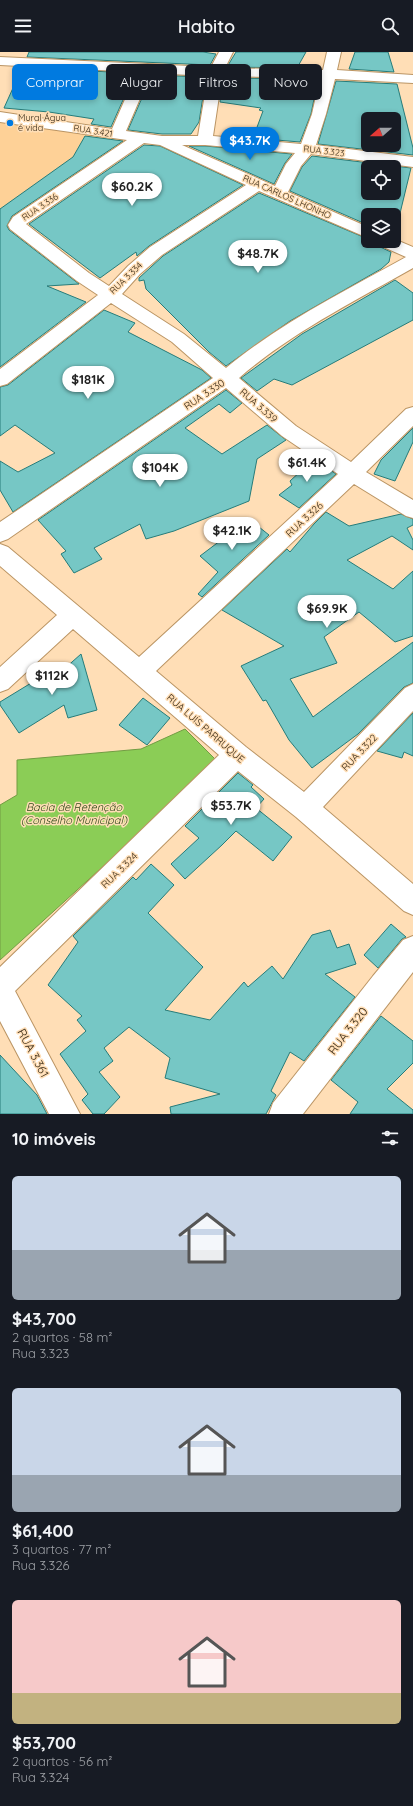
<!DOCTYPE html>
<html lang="pt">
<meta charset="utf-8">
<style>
:root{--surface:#171b24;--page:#20242c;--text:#f1f3f6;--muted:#9ea1a6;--accent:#007ae0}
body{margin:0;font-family:Quicksand,sans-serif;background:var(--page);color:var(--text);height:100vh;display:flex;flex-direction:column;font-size:15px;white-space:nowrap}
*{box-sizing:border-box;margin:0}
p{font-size:13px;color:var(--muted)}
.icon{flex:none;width:22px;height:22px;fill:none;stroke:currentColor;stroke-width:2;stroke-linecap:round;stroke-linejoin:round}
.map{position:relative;height:1062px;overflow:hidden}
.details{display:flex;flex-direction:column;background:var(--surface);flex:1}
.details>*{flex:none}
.guide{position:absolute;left:12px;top:12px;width:389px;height:36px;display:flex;gap:8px}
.needle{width:26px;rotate:249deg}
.fabs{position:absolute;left:361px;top:60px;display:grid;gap:8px}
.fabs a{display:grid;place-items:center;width:40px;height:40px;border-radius:6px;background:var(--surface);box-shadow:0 2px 6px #0003;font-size:20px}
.price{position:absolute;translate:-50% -34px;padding:0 9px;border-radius:14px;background:#fff;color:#222;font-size:13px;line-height:26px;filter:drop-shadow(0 1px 2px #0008)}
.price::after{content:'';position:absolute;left:50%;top:24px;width:12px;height:9px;margin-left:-6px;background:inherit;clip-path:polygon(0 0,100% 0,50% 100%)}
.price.on{background:var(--accent);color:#fff}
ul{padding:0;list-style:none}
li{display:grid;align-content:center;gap:8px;height:212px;padding:0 12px}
li span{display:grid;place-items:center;height:124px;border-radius:6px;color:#555}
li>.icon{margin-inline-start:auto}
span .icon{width:72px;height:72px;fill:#fffc;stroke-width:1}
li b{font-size:17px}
h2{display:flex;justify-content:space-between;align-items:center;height:48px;padding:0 12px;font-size:17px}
.chip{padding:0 14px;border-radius:6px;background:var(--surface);box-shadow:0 2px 6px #0003;font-size:14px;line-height:36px}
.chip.on{background:var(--accent);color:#fff}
header{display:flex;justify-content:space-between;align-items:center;height:52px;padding:0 12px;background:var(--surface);font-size:18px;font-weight:600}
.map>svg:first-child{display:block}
.built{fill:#fed197}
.water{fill:#8bcd56;stroke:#729c43}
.building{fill:#76c7c5;stroke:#267c7a;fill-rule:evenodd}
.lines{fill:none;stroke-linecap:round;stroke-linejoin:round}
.minor-casing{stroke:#bb9564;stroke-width:2}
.minor{fill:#fff;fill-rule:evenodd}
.poi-dot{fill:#007ae0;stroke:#ffdeb6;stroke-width:1.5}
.labels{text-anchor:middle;stroke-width:3;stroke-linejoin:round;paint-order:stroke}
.far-poi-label{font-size:9px;fill:#392a16;stroke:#ffdeb6;text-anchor:start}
.far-street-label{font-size:9px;fill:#392a16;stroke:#ffdeb6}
.street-label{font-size:10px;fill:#392a16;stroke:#ffdeb6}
.water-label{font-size:11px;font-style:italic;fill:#2e4819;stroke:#ffdeb6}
.near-street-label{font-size:12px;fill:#392a16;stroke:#ffdeb6}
</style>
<header><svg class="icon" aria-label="menu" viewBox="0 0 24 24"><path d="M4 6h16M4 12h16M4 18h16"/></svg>Habito<svg class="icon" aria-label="search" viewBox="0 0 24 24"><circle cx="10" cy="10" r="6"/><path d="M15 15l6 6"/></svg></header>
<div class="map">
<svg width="413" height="1062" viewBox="0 0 413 1062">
<rect width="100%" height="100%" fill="#ffdeb6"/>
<!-- built -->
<path class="built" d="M0,66L134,85L9,174L0,175Z"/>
<!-- water -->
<path class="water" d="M185,677L218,710L0,908V753L17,743V708L141,697Z"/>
<!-- building -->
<g class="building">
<path d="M29,0H203L216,2L210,13L27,5Z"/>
<path d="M236,0H306L297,16L227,15Z"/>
<path d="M355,0H388L394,20L349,17Z"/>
<path d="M22,16L135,21L111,75L91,72L94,67L49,60L4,56Z"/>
<path d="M152,23L206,25L199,70L191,82H162L128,78Z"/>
<path d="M223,26L318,27L311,62L300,90L253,86L263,59L259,58L261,56L220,50Z"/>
<path d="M336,29L397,32L413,96V103L318,92ZM368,67H394V93H368Z"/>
<path d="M85,84L123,89L12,164L7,174L9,178L79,232L47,234L86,250L0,315V157L73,105Z"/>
<path d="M144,93L160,94L243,133L149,194L137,204L136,200L100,226L29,172Z"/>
<path d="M189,94H205L292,102L285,111L274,132Z"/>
<path d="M312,104L411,116L394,186V163H368V173L290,139L302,115ZM368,115H394V141H368Z"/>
<path d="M259,141L368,187V189H376L378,194L391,200L389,210L381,217L290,269L226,314L209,300L146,237L144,228L139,229V226L163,204Z"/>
<path d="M395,228L413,241V268L292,333L274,327L257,339L241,326L302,282Z"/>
<path d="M104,258L135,271L128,280L202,318L211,326L13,460L0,438V409L18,420L55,401L15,373L0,384V335L8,333Z"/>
<path d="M226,338L242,351L230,361L219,352L185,376L222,402L267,373L286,388L257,407L249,449L174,479L146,487L140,472L94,496L102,507L74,521L61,502L66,499L38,468Z"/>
<path d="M413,376V390L395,429L374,422L381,408Z"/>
<path d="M314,407L336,422L299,456L279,443L292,433L290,429Z"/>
<path d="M326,460L349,474L401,462L413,467V473L407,476L413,488V498L392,484L347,508L393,537L413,519V584L395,590L359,560L324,585L337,611L290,627L313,665L413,590V631L404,635L358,682L312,716L289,688L266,648L263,649L241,614L284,594L222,558L287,497L290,500L314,472Z"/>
<path d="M249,467L269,483L202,545L198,542L218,520L200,504Z"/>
<path d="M81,602L97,658L68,666L64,653L19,681L0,653V650L59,614L63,618Z"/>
<path d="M143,646L170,666L147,693L119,673Z"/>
<path d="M413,661V704L404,700L402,706L377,699Z"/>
<path d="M238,721L253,733L251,735L264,747L256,756L292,785L273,809L236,779L222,793L185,827L171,812L199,786L185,774Z"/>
<path d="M151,812L174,833L148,861L203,915L165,958L210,968L244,930L248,935L272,914L283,927L312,883L330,878L337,896L349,892L356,912L325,922L355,945L304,1009L290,1000L271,1039L276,1043L266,1062H171L170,1055L220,1042L165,1026L170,1006L129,975L104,996L113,1009L99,1020L120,1045L104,1062H93L82,1048L88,1042L60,1002L86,979L77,968L82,964L48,933L78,890L73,884L133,825L136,828Z"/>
<path d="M391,872L406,885L402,887L378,916L364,903Z"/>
<path d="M381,964L413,989V1011L387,1037L413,1058V1062H350L358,1050L331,1028Z"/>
<path d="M0,1003L37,1043L47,1062H0Z"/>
</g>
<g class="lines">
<defs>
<g id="minor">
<path d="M219,0H233L225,16L323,18L327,0H341L337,18L413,23V31L335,27L326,62L316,93L413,105V115L311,102L301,114L288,140L368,175V186L259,139L162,203L140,222L122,242L184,282L226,316C280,271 345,239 406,205L379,193L377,189H394V187L413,195V216C353,250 291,281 239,326L296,374L351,410L406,357L413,355V374L366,420L413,448V466L406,464L354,432L156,619L246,695L304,740L405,636L413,632V659L323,755L413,832V863L404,859L296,765L238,719L15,939L80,1062H49L0,969V915L219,703L73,577L8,637L0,640V615L57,563L0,514V492L8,495L139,605L338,422L282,384L226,336L8,487L0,490V470L213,326L172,290L111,251L7,332L0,334V317L98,243L77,229L10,177L8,173L13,165L127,88L0,70V60L112,77L137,20L0,13V5L211,15ZM151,21L208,24L198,84H162L126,79ZM222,24L320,26L312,62L301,92L213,84ZM144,91L160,93L246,133L150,195L128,214L109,234L89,221L26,172ZM182,93H205L295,101L286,112L275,134Z"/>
<path d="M413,884V920L303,1062H269L273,1051L373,924L403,888Z"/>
</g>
</defs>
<!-- minor casing -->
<use href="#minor" class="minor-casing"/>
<!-- minor -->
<use href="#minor" class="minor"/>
</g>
<!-- markers -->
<circle class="poi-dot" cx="10" cy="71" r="4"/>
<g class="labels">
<!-- far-poi labels -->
<g class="far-poi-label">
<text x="18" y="69">Mural Água<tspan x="18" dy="10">é vida</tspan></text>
</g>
<!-- far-street labels -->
<g class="far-street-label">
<text transform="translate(93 79) rotate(9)" y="3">RUA 3.421</text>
<text transform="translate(324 99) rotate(7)" y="3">RUA 3.323</text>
<text transform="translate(287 145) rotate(24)" y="3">RUA CARLOS LHONHO</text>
<text transform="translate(40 155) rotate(-34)" y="3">RUA 3.336</text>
<text transform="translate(126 226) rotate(-44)" y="3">RUA 3.334</text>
</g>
<!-- street labels -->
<g class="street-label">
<text transform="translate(204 342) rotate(-34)" y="4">RUA 3.330</text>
<text transform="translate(259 353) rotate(41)" y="4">RUA 3.339</text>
<text transform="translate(304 467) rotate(-43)" y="4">RUA 3.326</text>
<text transform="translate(206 676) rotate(41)" y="4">RUA LUÍS PARRUQUE</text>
<text transform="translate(359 700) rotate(-46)" y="4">RUA 3.322</text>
<text transform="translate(119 818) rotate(-44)" y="4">RUA 3.324</text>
</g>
<!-- water labels -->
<g class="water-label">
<text x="74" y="759">Bacia de Retenção<tspan x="74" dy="13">(Conselho Municipal)</tspan></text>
</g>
<!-- near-street labels -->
<g class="near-street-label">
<text transform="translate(348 979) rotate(-52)" y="4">RUA 3.320</text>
<text transform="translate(33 1001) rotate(62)" y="4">RUA 3.361</text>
</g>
</g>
</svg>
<div class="fabs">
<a><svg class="needle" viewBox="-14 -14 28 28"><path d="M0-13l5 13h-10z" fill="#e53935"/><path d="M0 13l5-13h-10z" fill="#9ea1a6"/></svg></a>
<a><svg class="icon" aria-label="locate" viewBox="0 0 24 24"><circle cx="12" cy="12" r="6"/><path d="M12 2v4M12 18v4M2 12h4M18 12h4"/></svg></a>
<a><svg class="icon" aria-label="layers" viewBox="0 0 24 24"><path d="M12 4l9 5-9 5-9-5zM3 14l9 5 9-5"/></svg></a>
</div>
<b class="price on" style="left:250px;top:109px">$43.7K</b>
<b class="price" style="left:132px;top:155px">$60.2K</b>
<b class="price" style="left:258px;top:222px">$48.7K</b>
<b class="price" style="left:88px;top:348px">$181K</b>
<b class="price" style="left:307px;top:431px">$61.4K</b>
<b class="price" style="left:160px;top:436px">$104K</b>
<b class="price" style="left:232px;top:499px">$42.1K</b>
<b class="price" style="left:327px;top:577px">$69.9K</b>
<b class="price" style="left:52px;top:644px">$112K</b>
<b class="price" style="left:231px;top:774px">$53.7K</b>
<div class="guide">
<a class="chip on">Comprar</a>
<a class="chip">Alugar</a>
<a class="chip">Filtros</a>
<a class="chip">Novo</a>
</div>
</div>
<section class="details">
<h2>10 imóveis<svg class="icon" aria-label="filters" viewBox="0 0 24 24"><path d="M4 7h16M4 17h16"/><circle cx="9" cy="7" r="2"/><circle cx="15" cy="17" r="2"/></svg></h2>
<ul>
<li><span style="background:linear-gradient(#c9d6e8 60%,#9aa5b1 0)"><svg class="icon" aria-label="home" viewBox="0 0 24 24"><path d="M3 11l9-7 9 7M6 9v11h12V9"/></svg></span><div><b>$43,700</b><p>2 quartos · 58 m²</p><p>Rua 3.323</p></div></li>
<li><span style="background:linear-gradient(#c9d6e8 70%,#9aa5b1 0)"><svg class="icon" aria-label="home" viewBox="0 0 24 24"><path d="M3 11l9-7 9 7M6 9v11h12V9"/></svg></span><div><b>$61,400</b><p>3 quartos · 77 m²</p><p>Rua 3.326</p></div></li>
<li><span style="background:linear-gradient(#f6c9c9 75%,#c2b280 0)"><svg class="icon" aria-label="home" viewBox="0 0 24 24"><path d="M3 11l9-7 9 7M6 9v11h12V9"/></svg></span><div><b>$53,700</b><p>2 quartos · 56 m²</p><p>Rua 3.324</p></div></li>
</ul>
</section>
